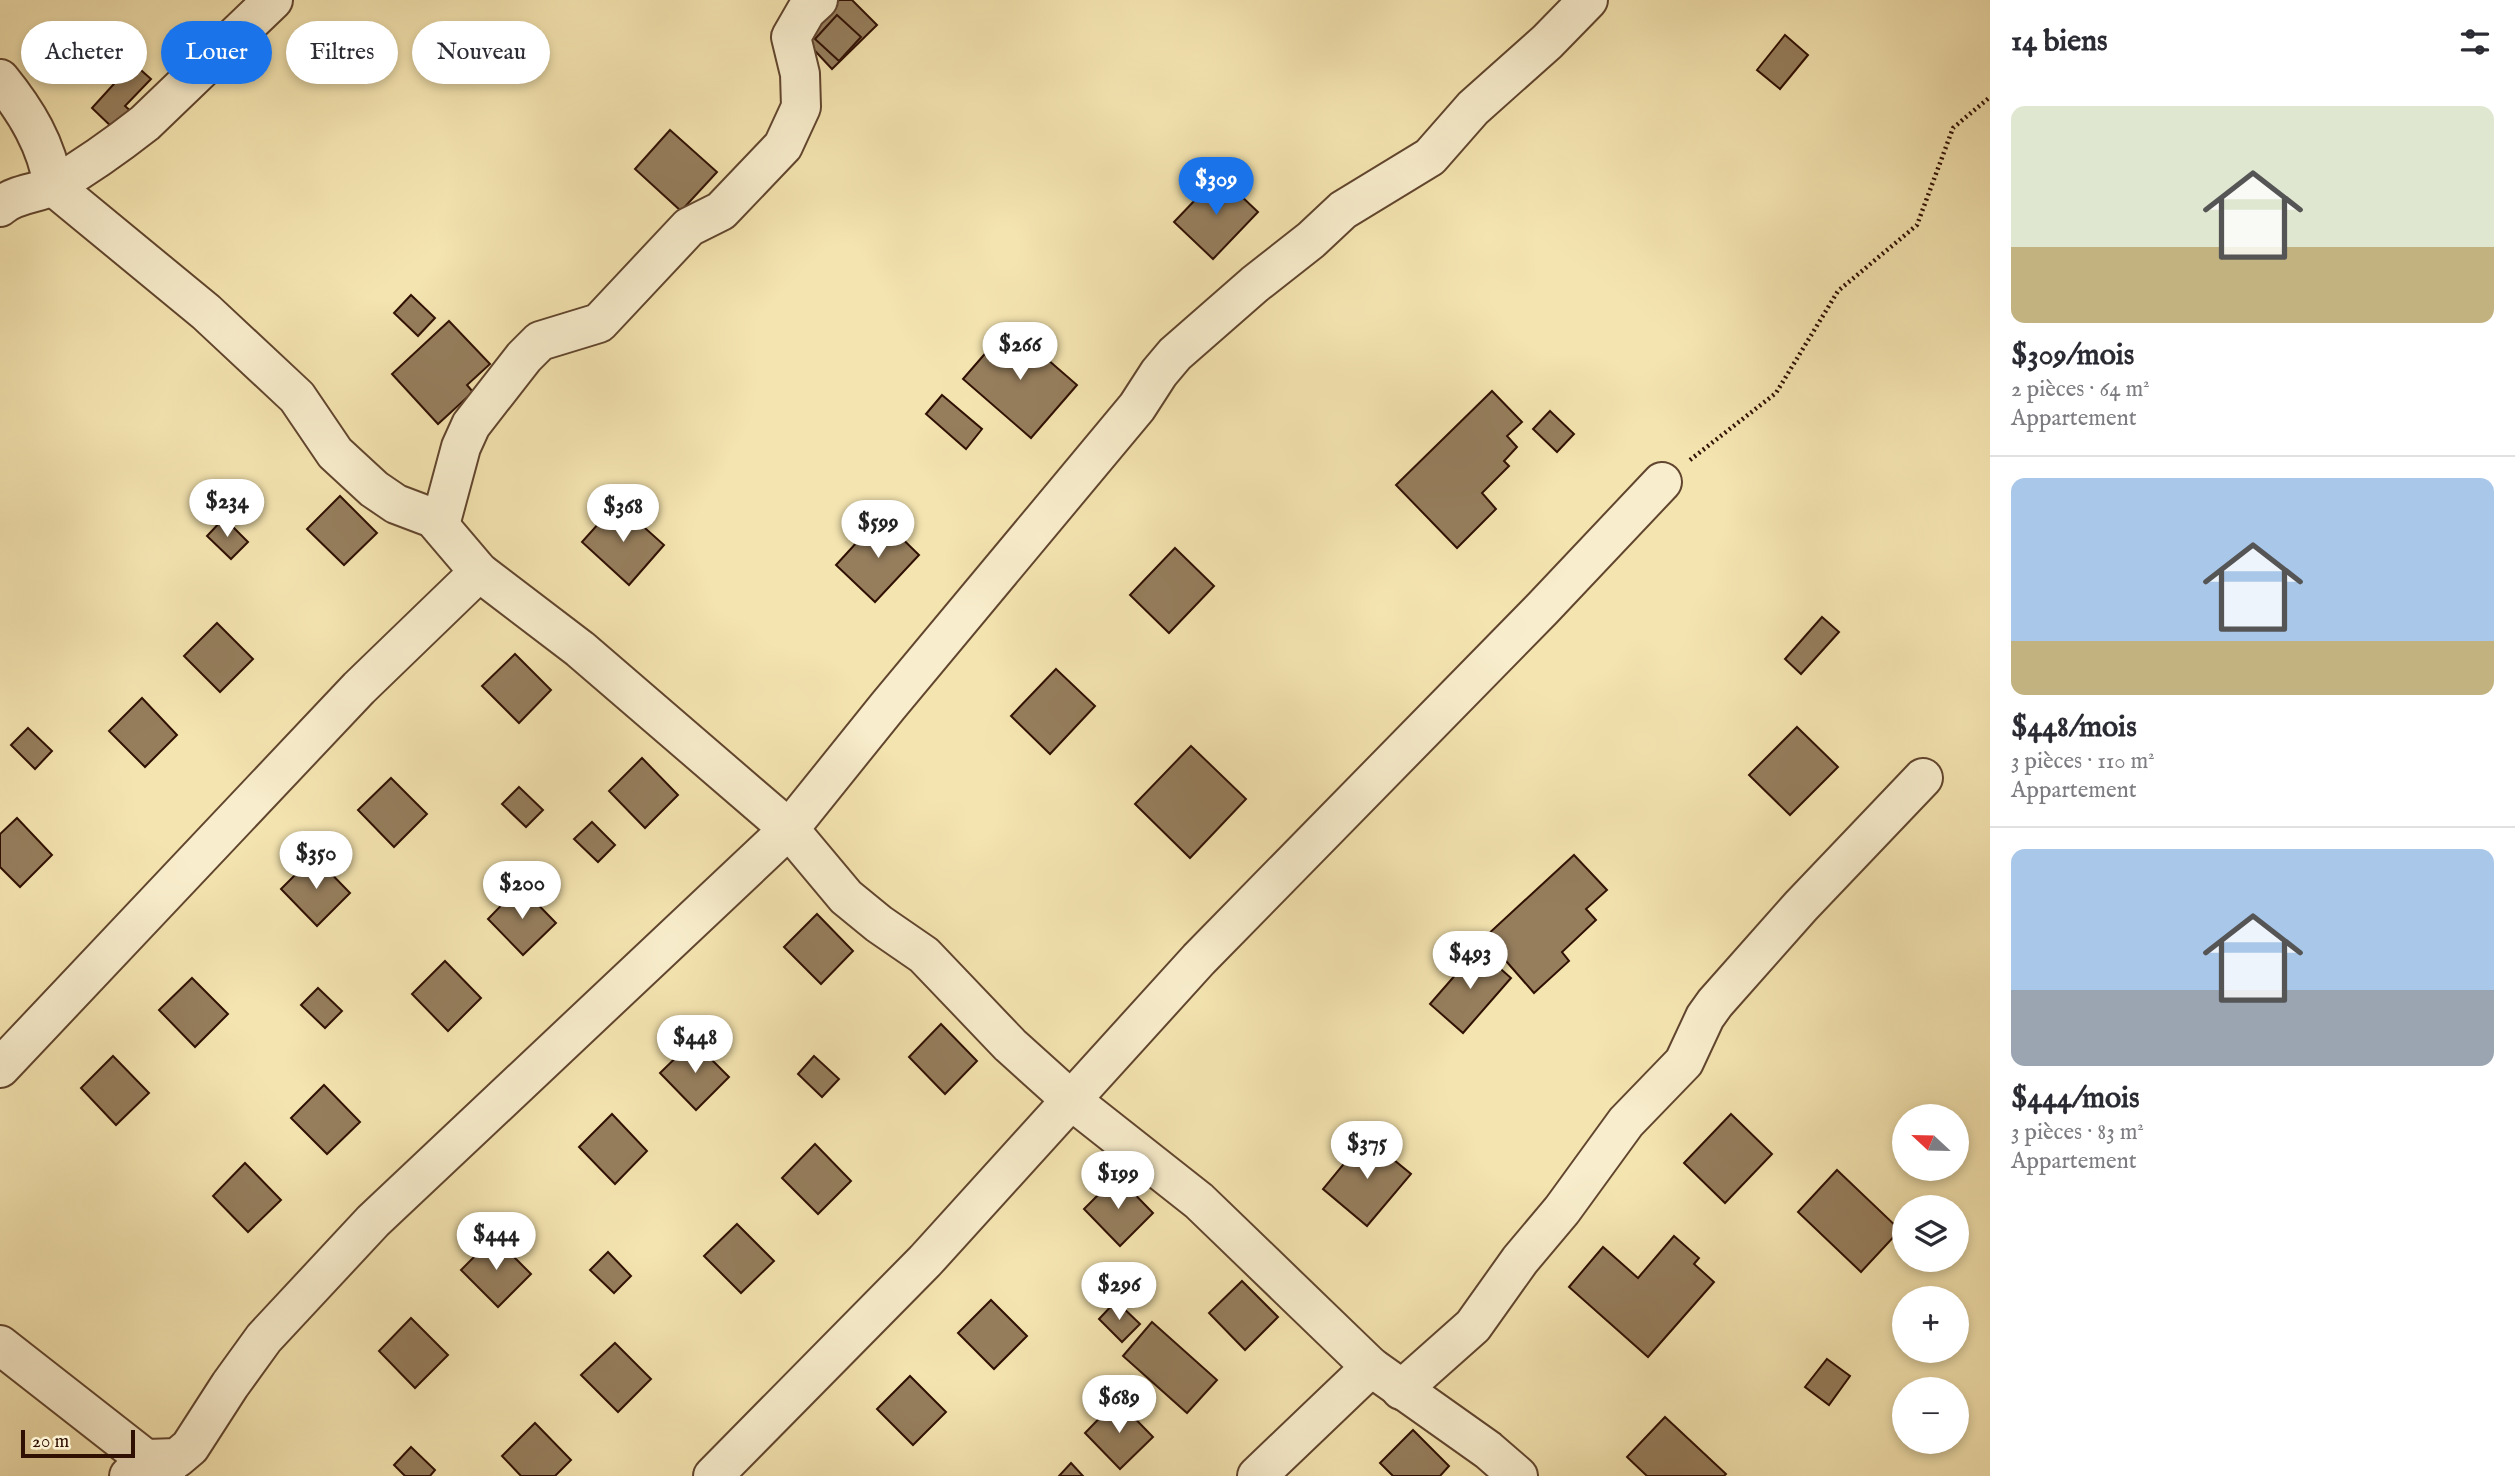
<!DOCTYPE html>
<html lang="fr">
<meta charset="utf-8">
<style>
:root{--surface:#fff;--page:#f2f2f3;--text:#2b2b33;--muted:#7c7c81;--line:#e1e1e2;--accent:#1a73e8}
body{margin:0;font-family:"IM FELL English",serif;background:var(--page);color:var(--text);height:100vh;display:flex;flex-direction:column;font-size:26px;white-space:nowrap}
*{box-sizing:border-box;margin:0}
p{font-size:23px;color:var(--muted)}
.icon{flex:none;width:38px;height:38px;fill:none;stroke:currentColor;stroke-width:2;stroke-linecap:round;stroke-linejoin:round}
.map{position:relative;flex:1;overflow:hidden}
.sheet{display:flex;flex-direction:column;background:var(--surface);width:525px}
.sheet>*{flex:none}
.banner{position:absolute;left:21px;top:21px;width:665px;height:63px;display:flex;gap:14px}
.needle{width:46px;rotate:292deg}
.fabs{position:absolute;left:1892px;top:1104px;display:grid;gap:14px}
.fabs a{display:grid;place-items:center;width:77px;height:77px;border-radius:50%;background:var(--surface);box-shadow:0 4px 10px #0003;font-size:35px}
.scale{position:absolute;left:21px;bottom:18px;width:114px;box-sizing:border-box;padding-left:7px;border:4px solid #301003;border-top:0;font-size:19px;line-height:24px;white-space:nowrap;color:#301003;-webkit-text-stroke:5px #f8edcc;paint-order:stroke}
.price{position:absolute;translate:-50% -60px;padding:0 16px;border-radius:24px;background:#fff;color:#222;font-size:23px;line-height:46px;filter:drop-shadow(0 2px 4px #0008)}
.price::after{content:'';position:absolute;left:50%;top:42px;width:21px;height:16px;margin-left:-10px;background:inherit;clip-path:polygon(0 0,100% 0,50% 100%)}
.price.current{background:var(--accent);color:#fff}
ul{padding:0;list-style:none}
li{display:grid;align-content:center;gap:14px;height:371px;padding:0 21px}
li+li{border-top:2px solid var(--line)}
li span{display:grid;place-items:center;height:217px;border-radius:14px;color:#555}
li>.icon{margin-inline-start:auto}
span .icon{width:126px;height:126px;fill:#fffc;stroke-width:1}
li b{font-size:30px}
h2{display:flex;justify-content:space-between;align-items:center;height:84px;padding:0 21px;font-size:30px}
.pill{padding:0 24px;border-radius:32px;background:var(--surface);box-shadow:0 4px 10px #0003;font-size:24px;line-height:63px}
.pill.current{background:var(--accent);color:#fff}
main{display:flex;flex:1;min-height:0}
.map>svg:first-child{display:block}
.building{fill:#967e5d;stroke:#301003;stroke-width:2}
.lines{fill:none;stroke-linecap:round;stroke-linejoin:round}
.minor-casing{stroke:#61452e;stroke-width:42}
.path{stroke:#301003;stroke-width:4.5;stroke-dasharray:2 3.5;stroke-linecap:butt}
.minor{stroke:#f8edcc;stroke-width:38}
</style>
<main>
<div class="map">
<svg width="1990" height="1476" viewBox="0 0 1990 1476">
<rect width="100%" height="100%" fill="#f4e4b0"/>
<filter id="stains"><feTurbulence type="fractalNoise" baseFrequency=".00286" numOctaves="4"/><feColorMatrix values="0 0 0 0 .2 0 0 0 0 .09 0 0 0 0 .02 0 0 0 .5 -.17"/></filter>
<radialGradient id="worn" r=".72"><stop offset=".6" stop-color="#630" stop-opacity="0"/><stop offset="1" stop-color="#630" stop-opacity=".3"/></radialGradient>
<!-- building -->
<g class="building">
<path d="M839,0H852L877,25L832,69L802,37Z"/>
<path d="M837,15L861,37L839,61L815,39Z"/>
<path d="M1785,35L1808,55L1780,89L1757,70Z"/>
<path d="M133,63L151,79L125,106L134,114L117,132L92,108Z"/>
<path d="M670,130L717,172L681,211L635,169Z"/>
<path d="M1219,175L1258,212L1213,259L1174,222Z"/>
<path d="M411,295L435,318L418,336L394,313Z"/>
<path d="M449,321L490,364L467,385L473,392L438,424L392,374Z"/>
<path d="M1009,326L1077,385L1031,438L963,379Z"/>
<path d="M1492,391L1522,422L1507,436L1517,447L1504,461L1509,466L1482,493L1496,509L1457,548L1396,485Z"/>
<path d="M942,395L982,429L966,449L926,414Z"/>
<path d="M1550,411L1574,434L1557,452L1533,429Z"/>
<path d="M340,496L377,533L344,565L307,529Z"/>
<path d="M617,503L664,545L629,585L582,542Z"/>
<path d="M880,517L919,555L875,602L836,565Z"/>
<path d="M224,518L248,542L231,559L207,536Z"/>
<path d="M1175,548L1214,586L1169,633L1130,595Z"/>
<path d="M1822,617L1839,632L1801,674L1785,659Z"/>
<path d="M217,623L253,659L220,692L184,656Z"/>
<path d="M515,654L551,690L519,723L482,686Z"/>
<path d="M1056,669L1095,706L1050,754L1011,716Z"/>
<path d="M142,698L177,735L145,767L109,731Z"/>
<path d="M1797,727L1838,767L1790,815L1749,775Z"/>
<path d="M28,728L52,751L35,769L11,745Z"/>
<path d="M1191,746L1246,799L1190,858L1135,804Z"/>
<path d="M642,758L678,795L645,828L609,791Z"/>
<path d="M391,778L427,814L394,847L358,810Z"/>
<path d="M519,787L543,810L526,827L502,804Z"/>
<path d="M17,818L52,855L20,887L0,867V834Z"/>
<path d="M592,822L615,845L598,862L574,839Z"/>
<path d="M1574,855L1607,890L1586,909L1596,920L1562,952L1569,961L1534,993L1485,937Z"/>
<path d="M314,856L350,893L317,926L281,889Z"/>
<path d="M520,886L556,923L523,955L488,919Z"/>
<path d="M817,914L853,951L821,984L784,947Z"/>
<path d="M1478,949L1511,978L1463,1033L1430,1004Z"/>
<path d="M445,961L481,998L448,1031L412,994Z"/>
<path d="M192,978L228,1014L195,1047L159,1010Z"/>
<path d="M318,988L342,1011L325,1028L301,1005Z"/>
<path d="M941,1024L977,1061L945,1094L909,1057Z"/>
<path d="M693,1041L729,1077L696,1110L660,1073Z"/>
<path d="M113,1056L149,1093L116,1125L81,1088Z"/>
<path d="M814,1056L839,1079L822,1097L798,1074Z"/>
<path d="M324,1085L360,1122L327,1154L291,1118Z"/>
<path d="M612,1114L647,1151L615,1184L579,1147Z"/>
<path d="M1731,1114L1772,1154L1725,1203L1684,1163Z"/>
<path d="M1366,1137L1411,1174L1367,1226L1323,1189Z"/>
<path d="M815,1144L851,1181L818,1214L782,1178Z"/>
<path d="M245,1163L281,1200L248,1232L213,1196Z"/>
<path d="M1837,1170L1900,1230L1861,1272L1798,1212Z"/>
<path d="M1117,1176L1153,1213L1120,1246L1084,1209Z"/>
<path d="M737,1224L774,1261L741,1293L704,1256Z"/>
<path d="M1674,1236L1699,1258L1694,1264L1714,1282L1648,1357L1569,1287L1603,1247L1638,1278Z"/>
<path d="M494,1237L531,1274L498,1307L461,1270Z"/>
<path d="M608,1252L631,1276L614,1293L590,1270Z"/>
<path d="M1242,1281L1278,1317L1245,1350L1209,1313Z"/>
<path d="M991,1300L1027,1336L994,1369L958,1333Z"/>
<path d="M1116,1301L1140,1324L1122,1342L1099,1319Z"/>
<path d="M411,1318L448,1355L415,1388L379,1351Z"/>
<path d="M1152,1322L1217,1380L1187,1413L1123,1356Z"/>
<path d="M615,1343L651,1379L618,1412L581,1375Z"/>
<path d="M1827,1359L1850,1376L1829,1405L1805,1387Z"/>
<path d="M910,1376L946,1412L913,1445L877,1409Z"/>
<path d="M1117,1400L1153,1437L1120,1469L1085,1433Z"/>
<path d="M1665,1417L1726,1474L1724,1476H1647L1627,1457Z"/>
<path d="M535,1423L571,1460L555,1476H521L502,1456Z"/>
<path d="M1413,1430L1449,1466L1440,1476H1393L1380,1463Z"/>
<path d="M411,1447L435,1470L430,1476H405L394,1465Z"/>
<path d="M1071,1463L1083,1476H1059Z"/>
</g>
<g class="lines">
<defs>
<g id="minor">
<path d="M0,79C26,111 47,145 53,186L206,312L297,397L335,453L374,489L396,504L433,518L479,572L580,649L789,829L846,897L879,924L924,955L1010,1045L1071,1100L1199,1201L1371,1367L1488,1450L1518,1476"/>
<path d="M0,207C15,193 38,194 55,185C86,167 117,145 145,123L273,0"/>
<path d="M440,525L461,447L471,425L524,357L540,341L599,323L689,227L721,211L783,146L801,107L800,74L791,37L806,11L818,0"/>
<path d="M0,1068L359,688L479,572"/>
<path d="M0,1345L166,1475"/>
<path d="M1401,1390L1473,1326L1520,1260L1562,1210L1626,1122L1684,1062L1705,1017L1715,1003L1801,906L1923,778"/>
<path d="M129,1476L147,1459L177,1458L190,1447L230,1385L264,1338L373,1221L789,829L888,706L1137,407L1159,373L1175,354L1255,284L1311,240L1343,210L1430,157L1473,108L1547,42L1588,0"/>
<path d="M713,1476L925,1261L1199,959L1542,609L1662,482"/>
<path d="M1257,1476L1371,1367"/>
</g>
</defs>
<!-- minor casing -->
<use href="#minor" class="minor-casing"/>
<!-- path -->
<path class="path" d="M1690,460L1776,393L1838,291L1917,225L1953,128L1990,97"/>
<!-- minor -->
<use href="#minor" class="minor"/>
</g>
<rect width="100%" height="100%" filter="url(#stains)"/>
<rect width="100%" height="100%" fill="url(#worn)"/>
</svg>
<div class="fabs">
<a><svg class="needle" viewBox="-14 -14 28 28"><path d="M0-13l5 13h-10z" fill="#e53935"/><path d="M0 13l5-13h-10z" fill="#7c7c81"/></svg></a>
<a><svg class="icon" aria-label="layers" viewBox="0 0 24 24"><path d="M12 4l9 5-9 5-9-5zM3 14l9 5 9-5"/></svg></a>
<a>+</a>
<a>−</a>
</div>
<div class="scale">20 m</div>
<b class="price current" style="left:1216px;top:217px">$309</b>
<b class="price" style="left:1020px;top:382px">$266</b>
<b class="price" style="left:227px;top:539px">$234</b>
<b class="price" style="left:623px;top:544px">$368</b>
<b class="price" style="left:878px;top:560px">$599</b>
<b class="price" style="left:316px;top:891px">$350</b>
<b class="price" style="left:522px;top:921px">$200</b>
<b class="price" style="left:1470px;top:991px">$493</b>
<b class="price" style="left:695px;top:1075px">$448</b>
<b class="price" style="left:1367px;top:1181px">$375</b>
<b class="price" style="left:1118px;top:1211px">$199</b>
<b class="price" style="left:496px;top:1272px">$444</b>
<b class="price" style="left:1119px;top:1322px">$296</b>
<b class="price" style="left:1119px;top:1435px">$689</b>
<div class="banner">
<a class="pill">Acheter</a>
<a class="pill current">Louer</a>
<a class="pill">Filtres</a>
<a class="pill">Nouveau</a>
</div>
</div>
<section class="sheet">
<h2>14 biens<svg class="icon" aria-label="filters" viewBox="0 0 24 24"><path d="M4 7h16M4 17h16"/><circle cx="9" cy="7" r="2"/><circle cx="15" cy="17" r="2"/></svg></h2>
<ul>
<li><span style="background:linear-gradient(#dfe7d0 65%,#c2b280 0)"><svg class="icon" aria-label="home" viewBox="0 0 24 24"><path d="M3 11l9-7 9 7M6 9v11h12V9"/></svg></span><div><b>$309/mois</b><p>2 pièces · 64 m²</p><p>Appartement</p></div></li>
<li><span style="background:linear-gradient(#a9c7e8 75%,#c2b280 0)"><svg class="icon" aria-label="home" viewBox="0 0 24 24"><path d="M3 11l9-7 9 7M6 9v11h12V9"/></svg></span><div><b>$448/mois</b><p>3 pièces · 110 m²</p><p>Appartement</p></div></li>
<li><span style="background:linear-gradient(#a9c7e8 65%,#9aa5b1 0)"><svg class="icon" aria-label="home" viewBox="0 0 24 24"><path d="M3 11l9-7 9 7M6 9v11h12V9"/></svg></span><div><b>$444/mois</b><p>3 pièces · 83 m²</p><p>Appartement</p></div></li>
</ul>
</section>
</main>
